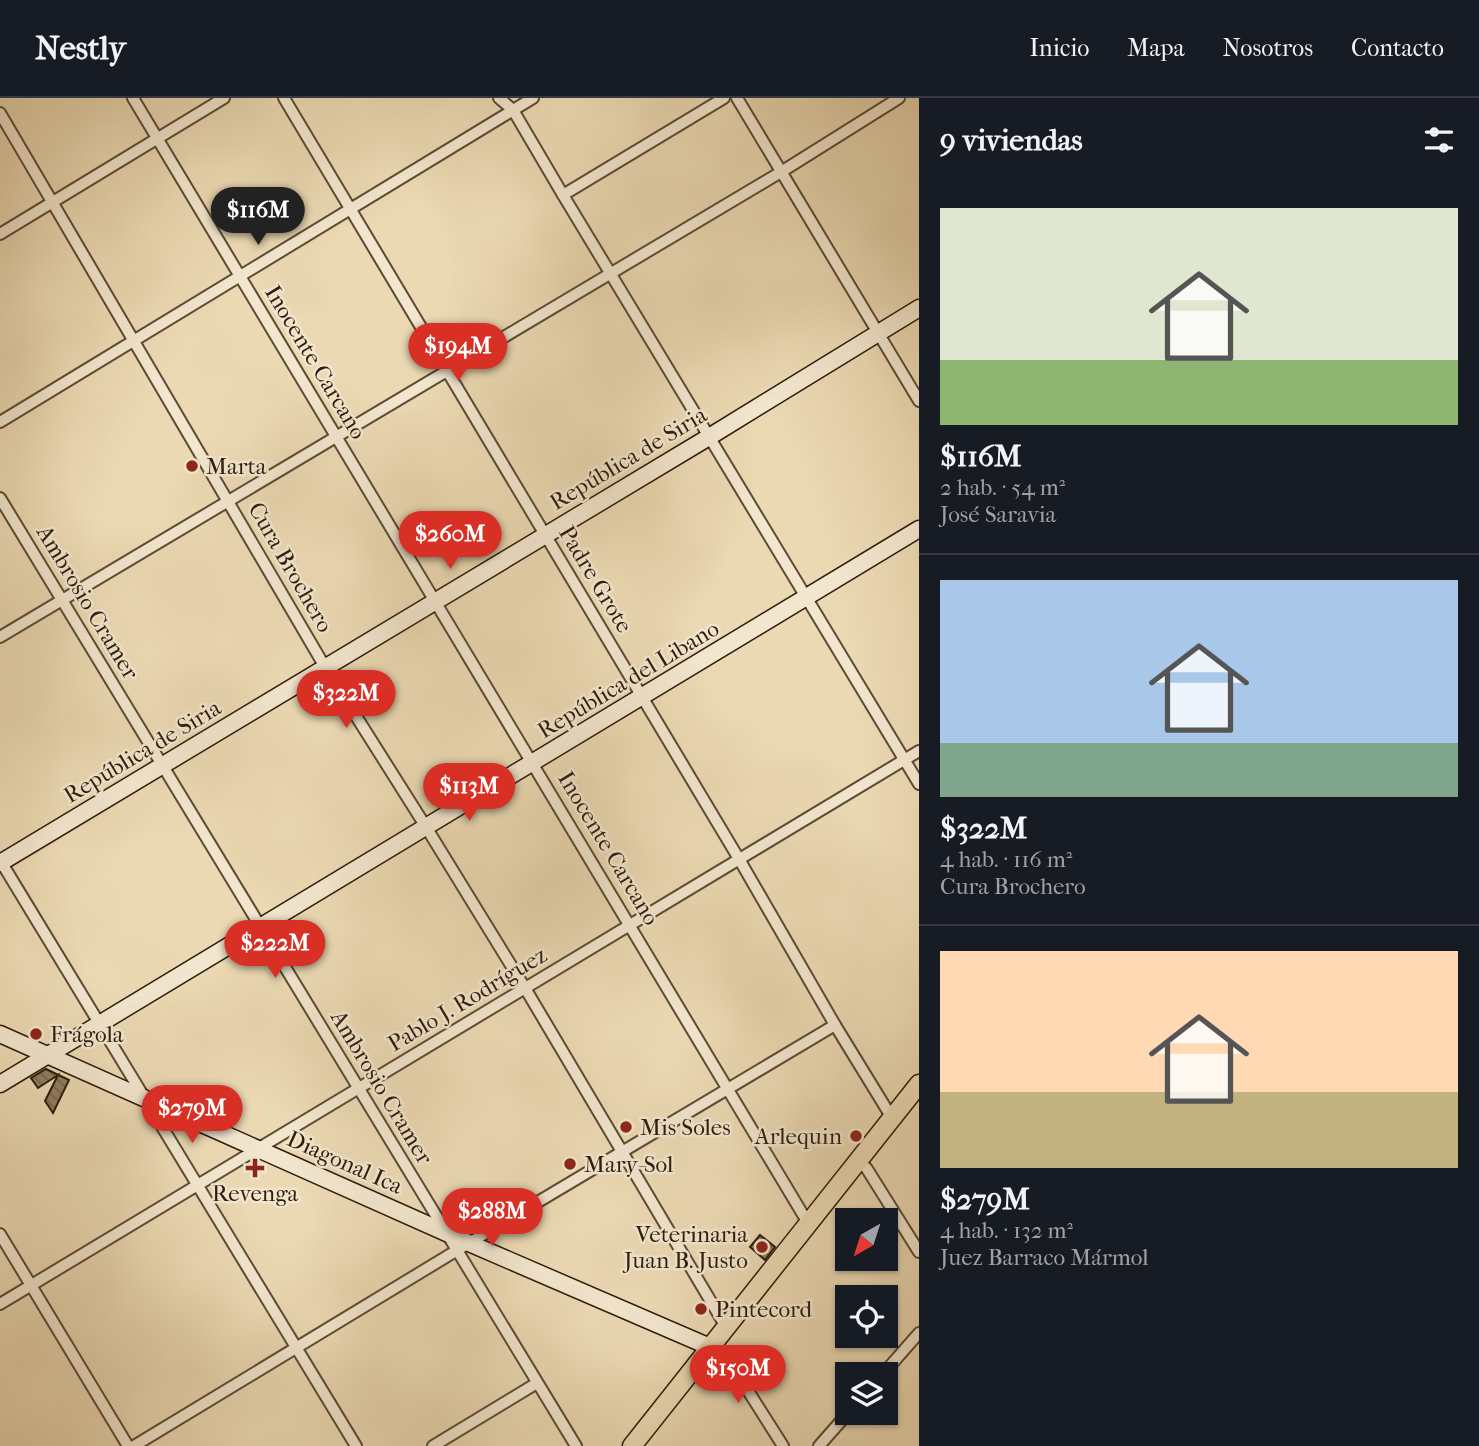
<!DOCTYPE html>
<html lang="es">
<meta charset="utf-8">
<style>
:root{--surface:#171b24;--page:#242831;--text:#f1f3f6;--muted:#9ea1a6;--line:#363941;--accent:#d93025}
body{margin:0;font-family:"IM FELL French Canon",serif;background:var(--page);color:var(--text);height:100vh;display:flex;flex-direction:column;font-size:26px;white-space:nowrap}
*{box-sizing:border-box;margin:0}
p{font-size:23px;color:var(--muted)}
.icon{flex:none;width:38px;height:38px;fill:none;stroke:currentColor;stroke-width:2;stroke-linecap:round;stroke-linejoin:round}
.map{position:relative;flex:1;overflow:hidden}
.details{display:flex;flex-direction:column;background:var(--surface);width:560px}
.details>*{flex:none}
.needle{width:46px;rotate:219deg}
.tools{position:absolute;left:835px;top:1110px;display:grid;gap:14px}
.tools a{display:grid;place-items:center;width:63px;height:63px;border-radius:0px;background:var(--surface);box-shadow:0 2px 5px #0004;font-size:35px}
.price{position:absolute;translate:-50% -60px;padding:0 16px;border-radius:24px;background:var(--accent);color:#fff;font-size:23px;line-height:46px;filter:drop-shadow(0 2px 4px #0008)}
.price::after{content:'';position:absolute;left:50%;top:42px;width:21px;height:16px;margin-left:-10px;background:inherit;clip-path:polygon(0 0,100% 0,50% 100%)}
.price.on{background:#222;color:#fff}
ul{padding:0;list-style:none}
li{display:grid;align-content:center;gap:14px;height:371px;padding:0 21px}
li+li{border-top:2px solid var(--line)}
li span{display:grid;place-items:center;height:217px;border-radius:0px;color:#555}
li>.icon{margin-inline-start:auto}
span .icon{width:126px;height:126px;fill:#fffc;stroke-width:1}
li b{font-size:30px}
h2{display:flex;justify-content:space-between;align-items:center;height:84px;padding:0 21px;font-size:30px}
header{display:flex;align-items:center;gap:42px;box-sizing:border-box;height:98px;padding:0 35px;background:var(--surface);border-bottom:2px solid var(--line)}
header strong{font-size:33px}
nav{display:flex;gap:38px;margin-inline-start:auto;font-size:24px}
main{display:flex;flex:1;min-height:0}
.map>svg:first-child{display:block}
.building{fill:url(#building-back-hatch);stroke:#2d1c0a;stroke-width:2}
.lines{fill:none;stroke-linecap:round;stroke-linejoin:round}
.minor-casing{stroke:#5c4b34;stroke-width:14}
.secondary-casing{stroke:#2d1c0a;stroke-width:19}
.primary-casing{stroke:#2d1c0a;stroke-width:21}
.minor{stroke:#f2e6ce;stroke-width:10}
.secondary{stroke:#f2e6ce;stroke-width:16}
.primary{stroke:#ebd9b3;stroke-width:18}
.poi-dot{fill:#8f2418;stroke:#f2e6ce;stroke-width:2.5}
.labels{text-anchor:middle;stroke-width:5;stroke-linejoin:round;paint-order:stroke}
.street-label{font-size:23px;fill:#2d1c0a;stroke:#f2e6ce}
.poi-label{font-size:23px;fill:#2d1c0a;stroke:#f2e6ce;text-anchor:start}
</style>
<header>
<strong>Nestly</strong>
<nav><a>Inicio</a><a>Mapa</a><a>Nosotros</a><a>Contacto</a></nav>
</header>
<main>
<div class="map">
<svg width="919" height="1348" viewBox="0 0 919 1348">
<defs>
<pattern id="building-back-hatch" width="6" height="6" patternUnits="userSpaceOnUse" patternTransform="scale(1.75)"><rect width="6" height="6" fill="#907e62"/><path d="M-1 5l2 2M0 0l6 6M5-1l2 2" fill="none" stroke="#76664f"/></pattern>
</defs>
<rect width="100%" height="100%" fill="#ebd9b3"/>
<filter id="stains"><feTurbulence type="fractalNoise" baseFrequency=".00286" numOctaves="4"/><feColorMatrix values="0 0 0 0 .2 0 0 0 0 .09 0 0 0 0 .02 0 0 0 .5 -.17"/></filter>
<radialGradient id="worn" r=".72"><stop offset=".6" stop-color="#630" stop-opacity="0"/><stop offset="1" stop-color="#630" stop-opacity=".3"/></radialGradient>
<!-- building -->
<g class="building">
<path d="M46,971L69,982L53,1015L45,1003L58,977L38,990L31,980Z"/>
<path d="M760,1137L775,1149L765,1162L750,1149Z"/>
</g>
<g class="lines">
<defs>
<g id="minor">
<path d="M133,0L808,1125"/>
<path d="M284,0L739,761L835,927L892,1020"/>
<path d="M499,0L513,12L563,97L919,686"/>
<path d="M737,0L919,303"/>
<path d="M0,15L325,569L426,729L525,890L726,1229"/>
<path d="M563,97L724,0"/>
<path d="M0,136L224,0"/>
<path d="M0,324L533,0"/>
<path d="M0,400L576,1348"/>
<path d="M0,539L781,74L899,0"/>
<path d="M0,762L356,1348"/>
<path d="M859,1062L867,1071L919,1154"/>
<path d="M0,1136L128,1348"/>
<path d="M0,1206L919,653"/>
<path d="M710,1249L723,1257L733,1269L783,1348"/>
<path d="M883,1276L919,1235"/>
<path d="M134,1348L469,1145L835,927"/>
<path d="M433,1348L537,1285"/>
<path d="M819,1348L849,1314"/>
</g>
<g id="secondary">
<path d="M0,765L709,339L919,210"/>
<path d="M0,936L469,1145L710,1249"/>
<path d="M0,986L919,431"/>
</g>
<path id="primary" d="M632,1348L919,986"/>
</defs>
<!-- minor casing -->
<use href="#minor" class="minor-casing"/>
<!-- secondary casing -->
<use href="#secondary" class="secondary-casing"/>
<!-- primary casing -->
<use href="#primary" class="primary-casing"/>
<!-- minor -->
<use href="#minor" class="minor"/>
<!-- secondary -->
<use href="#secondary" class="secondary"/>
<!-- primary -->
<use href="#primary" class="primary"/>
</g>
<!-- markers -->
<g class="poi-dot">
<circle cx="192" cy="368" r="7"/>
<circle cx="36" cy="936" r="7"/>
<circle cx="626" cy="1029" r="7"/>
<circle cx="856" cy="1038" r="7"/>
<circle cx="570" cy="1066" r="7"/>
<path d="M251.5 1059.5h7v7h7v7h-7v7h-7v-7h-7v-7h7z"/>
<circle cx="762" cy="1149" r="7"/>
<circle cx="701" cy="1211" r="7"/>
</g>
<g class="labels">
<!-- street labels -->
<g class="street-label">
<text transform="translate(316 264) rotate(59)" y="8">Inocente Carcano</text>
<text transform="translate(628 360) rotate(-31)" y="8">República de Siria</text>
<text transform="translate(291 469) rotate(60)" y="8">Cura Brochero</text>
<text transform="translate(596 481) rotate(59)" y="8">Padre Grote</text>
<text transform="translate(88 504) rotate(59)" y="8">Ambrosio Cramer</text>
<text transform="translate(628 581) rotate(-31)" y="8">República del Libano</text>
<text transform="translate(142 653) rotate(-31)" y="8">República de Siria</text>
<text transform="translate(609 750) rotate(59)" y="8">Inocente Carcano</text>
<text transform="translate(467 901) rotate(-31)" y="8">Pablo J. Rodríguez</text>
<text transform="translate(382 989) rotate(59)" y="8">Ambrosio Cramer</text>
<text transform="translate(345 1064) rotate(24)" y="8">Diagonal Ica</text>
</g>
<!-- poi labels -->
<g class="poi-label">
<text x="206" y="376">Marta</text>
<text x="50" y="944">Frágola</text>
<text x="640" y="1037">Mis Soles</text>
<text x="842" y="1046" text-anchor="end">Arlequin</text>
<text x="584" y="1074">Mary-Sol</text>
<text x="255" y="1103" text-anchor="middle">Revenga</text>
<text x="748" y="1144" text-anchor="end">Veterinaria<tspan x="748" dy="26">Juan B. Justo</tspan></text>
<text x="715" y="1219">Pintecord</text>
</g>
</g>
<rect width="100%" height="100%" filter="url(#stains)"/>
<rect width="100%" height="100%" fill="url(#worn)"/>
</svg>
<div class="tools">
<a><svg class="needle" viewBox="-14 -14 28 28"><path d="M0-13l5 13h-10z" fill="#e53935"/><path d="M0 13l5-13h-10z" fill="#9ea1a6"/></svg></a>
<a><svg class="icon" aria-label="locate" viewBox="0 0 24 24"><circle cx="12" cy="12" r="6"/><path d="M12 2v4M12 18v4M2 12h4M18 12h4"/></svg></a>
<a><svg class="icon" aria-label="layers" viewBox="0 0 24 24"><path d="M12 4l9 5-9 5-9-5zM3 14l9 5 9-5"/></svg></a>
</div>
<b class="price on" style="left:258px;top:149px">$116M</b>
<b class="price" style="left:458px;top:285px">$194M</b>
<b class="price" style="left:450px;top:473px">$260M</b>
<b class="price" style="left:346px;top:632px">$322M</b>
<b class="price" style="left:469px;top:725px">$113M</b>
<b class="price" style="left:275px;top:882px">$222M</b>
<b class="price" style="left:192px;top:1047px">$279M</b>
<b class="price" style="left:492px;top:1150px">$288M</b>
<b class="price" style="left:738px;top:1307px">$150M</b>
</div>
<section class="details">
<h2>9 viviendas<svg class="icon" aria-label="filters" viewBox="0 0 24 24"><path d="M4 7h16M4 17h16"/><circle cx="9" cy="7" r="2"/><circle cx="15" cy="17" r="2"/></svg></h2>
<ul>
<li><span style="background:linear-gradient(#dfe7d0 70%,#8fb573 0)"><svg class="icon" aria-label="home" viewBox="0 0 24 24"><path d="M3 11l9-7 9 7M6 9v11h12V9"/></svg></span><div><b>$116M</b><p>2 hab. · 54 m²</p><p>José Saravia</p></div></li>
<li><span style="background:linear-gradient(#a9c7e8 75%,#7fa58c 0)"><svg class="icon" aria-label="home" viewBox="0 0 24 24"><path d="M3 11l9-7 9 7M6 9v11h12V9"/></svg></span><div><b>$322M</b><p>4 hab. · 116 m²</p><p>Cura Brochero</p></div></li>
<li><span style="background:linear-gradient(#ffd9b3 65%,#c2b280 0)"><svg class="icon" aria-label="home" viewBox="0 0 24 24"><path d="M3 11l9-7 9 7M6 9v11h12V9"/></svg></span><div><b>$279M</b><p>4 hab. · 132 m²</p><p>Juez Barraco Mármol</p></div></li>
</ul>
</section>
</main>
